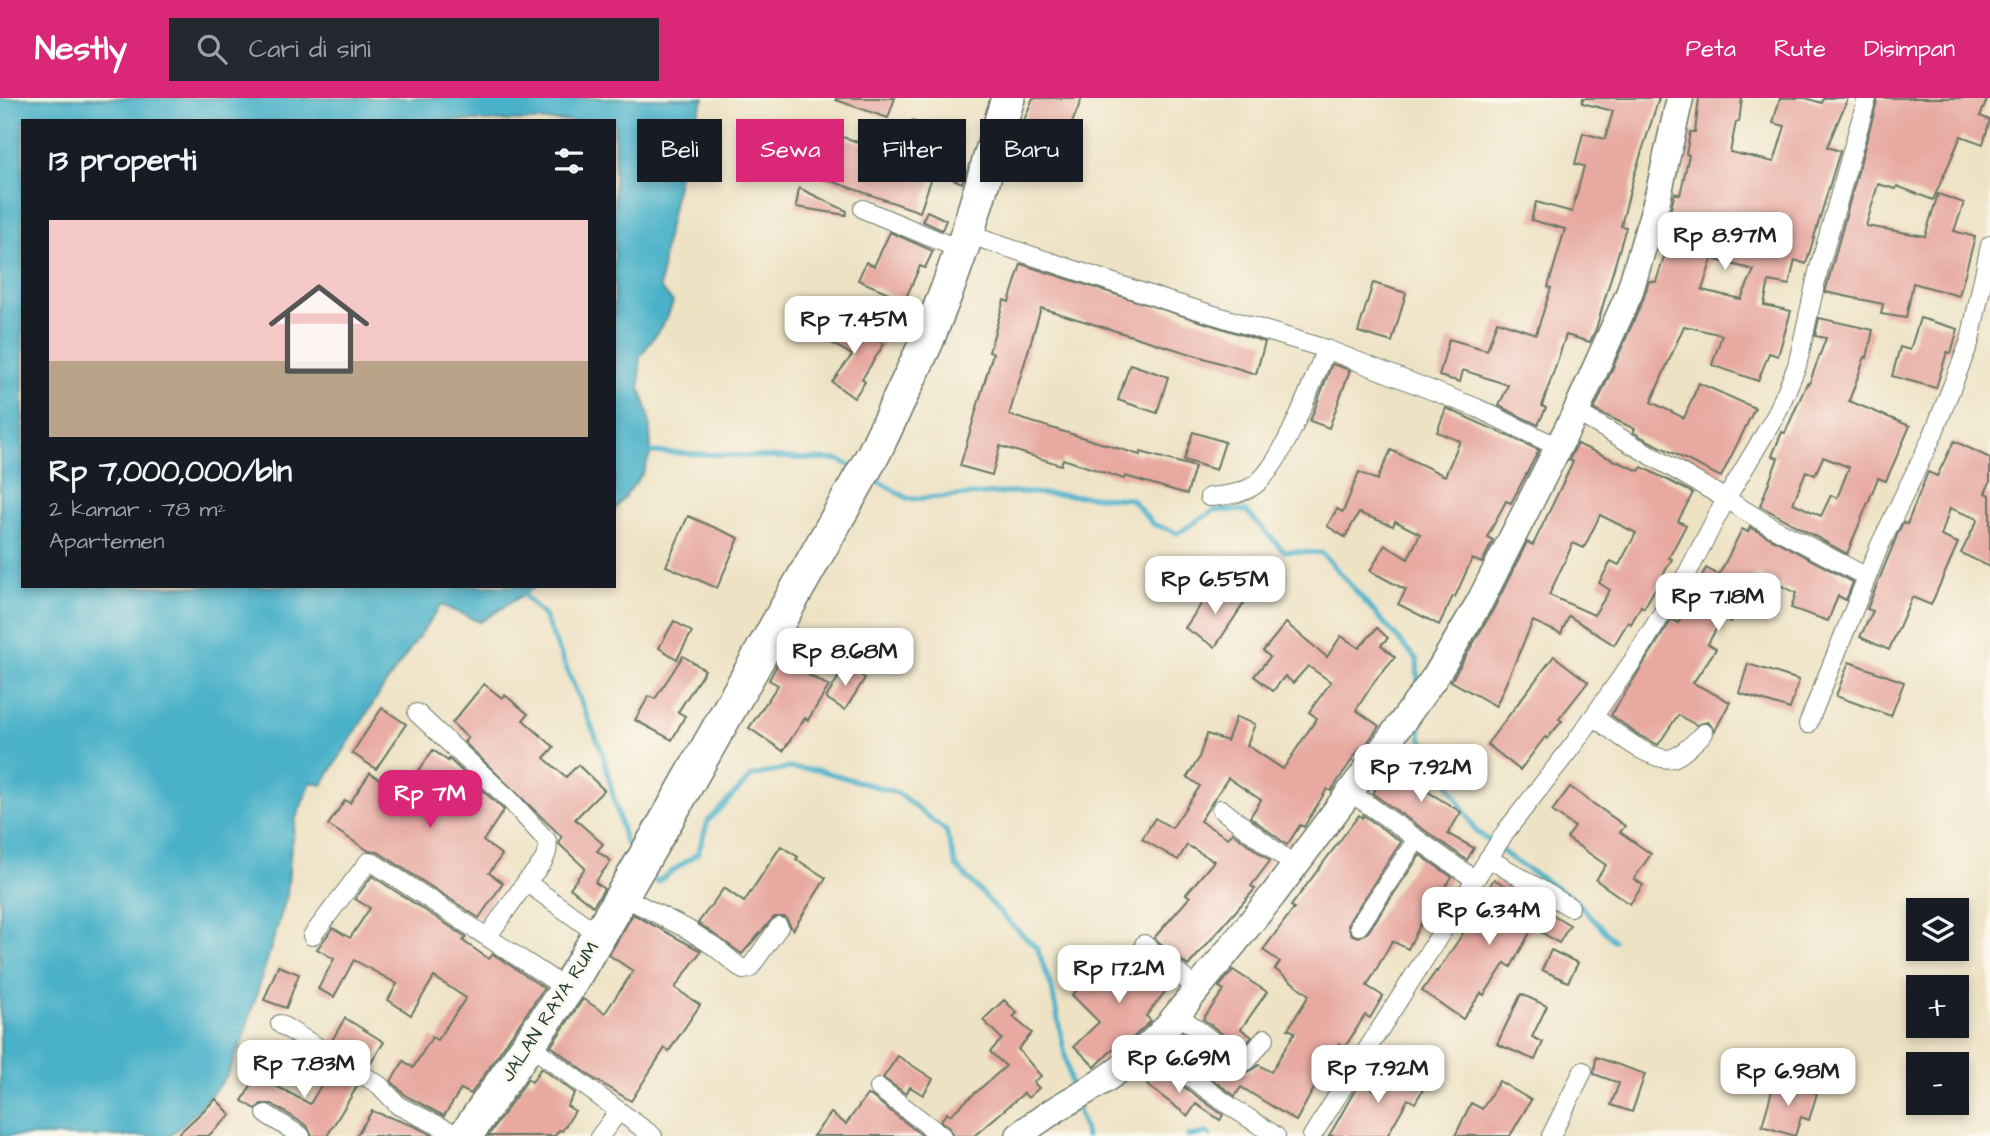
<!DOCTYPE html>
<html lang="id">
<meta charset="utf-8">
<style>
:root{--surface:#171b24;--page:#242831;--text:#f1f3f6;--muted:#9ea1a6;--line:#363941;--accent:#db2777}
body{margin:0;font-family:"Architects Daughter",sans-serif;background:var(--page);color:var(--text);height:100vh;display:flex;flex-direction:column;font-size:26px;white-space:nowrap}
*{box-sizing:border-box;margin:0}
p{font-size:23px;color:var(--muted)}
.icon{flex:none;width:38px;height:38px;fill:none;stroke:currentColor;stroke-width:2;stroke-linecap:round;stroke-linejoin:round}
.map{position:relative;flex:1;overflow:hidden}
.details{position:absolute;left:21px;top:21px;width:595px;height:469px;display:flex;flex-direction:column;background:var(--surface);border-radius:0px;box-shadow:0 4px 10px #0003}
.details>*{flex:none}
.guide{position:absolute;left:637px;top:21px;width:665px;height:63px;display:flex;gap:14px}
.buttons{position:absolute;left:1906px;top:800px;display:grid;gap:14px}
.buttons a{display:grid;place-items:center;width:63px;height:63px;border-radius:0px;background:var(--surface);box-shadow:0 4px 10px #0003;font-size:35px}
.price{position:absolute;translate:-50% -60px;padding:0 16px;border-radius:14px;background:#fff;color:#222;font-size:23px;line-height:46px;filter:drop-shadow(0 2px 4px #0008)}
.price::after{content:'';position:absolute;left:50%;top:42px;width:21px;height:16px;margin-left:-10px;background:inherit;clip-path:polygon(0 0,100% 0,50% 100%)}
.price.active{background:var(--accent);color:#fff}
ul{padding:0;list-style:none}
li{display:grid;align-content:center;gap:14px;height:371px;padding:0 28px}
li+li{border-top:2px solid var(--line)}
li span{display:grid;place-items:center;height:217px;border-radius:0px;color:#555}
li>.icon{margin-inline-start:auto}
span .icon{width:126px;height:126px;fill:#fffc;stroke-width:1}
li b{font-size:30px}
h2{display:flex;justify-content:space-between;align-items:center;height:84px;padding:0 28px;font-size:30px}
.tag{padding:0 24px;border-radius:0px;background:var(--surface);box-shadow:0 4px 10px #0003;font-size:24px;line-height:63px}
.tag.active{background:var(--accent);color:#fff}
header{display:flex;align-items:center;gap:42px;box-sizing:border-box;height:98px;padding:0 35px;background:var(--accent);color:#fff}
header strong{font-size:33px}
nav{display:flex;gap:38px;margin-inline-start:auto;font-size:24px}
.search{width:490px;height:63px;background:var(--page);display:flex;align-items:center;gap:18px;box-sizing:border-box;padding:0 24px;border-radius:0px;color:var(--muted);font-size:26px}
.map>svg:first-child{display:block}
.water{fill:#4ab1c9;stroke:#34777e;stroke-width:2}
.lines{fill:none;stroke-linecap:round;stroke-linejoin:round}
.stream{stroke:#4ab1c9;stroke-width:5}
.building{fill:#e7a9a0;fill-rule:evenodd}
.street-casing{stroke:#677766;stroke-width:20}
.secondary-casing{stroke:#677766;stroke-width:29}
.highway-casing{stroke:#677766;stroke-width:36}
.street{stroke:#fff;stroke-width:18}
.secondary{stroke:#fff;stroke-width:26}
.highway{stroke:#fff;stroke-width:33}
.labels{text-anchor:middle;stroke-width:5;stroke-linejoin:round;paint-order:stroke}
.street-label{font-size:19px;fill:#1f3d34;stroke:#fbf7ec}
</style>
<header>
<strong>Nestly</strong>
<div class="search"><svg class="icon" aria-label="search" viewBox="0 0 24 24"><circle cx="10" cy="10" r="6"/><path d="M15 15l6 6"/></svg>Cari di sini</div>
<nav><a>Peta</a><a>Rute</a><a>Disimpan</a></nav>
</header>
<div class="map">
<svg width="1990" height="1038" viewBox="0 0 1990 1038">
<rect width="100%" height="100%" fill="#fbf7ec"/>
<filter id="ink" filterUnits="userSpaceOnUse"><feTurbulence type="fractalNoise" baseFrequency=".0143" numOctaves="2"/><feDisplacementMap in="SourceGraphic" scale="14" xChannelSelector="R" yChannelSelector="G"/><feConvolveMatrix kernelMatrix="1 2 1 2 8 2 1 2 1" color-interpolation-filters="sRGB"/></filter>
<filter id="wash" filterUnits="userSpaceOnUse"><feTurbulence type="fractalNoise" baseFrequency=".00686" numOctaves="4" result="noise"/><feDisplacementMap in="SourceGraphic" scale="28" xChannelSelector="R" yChannelSelector="G"/><feGaussianBlur stdDeviation="1.57" result="paint"/><feColorMatrix in="noise" values="0 0 0 0 0 0 0 0 0 0 0 0 0 0 0 0 0 1.4 0 .05"/><feComposite in="paint" operator="in"/></filter>
<g filter="url(#wash)">
<rect width="100%" height="100%" fill="#eee2c4"/>
<!-- water -->
<path class="water" d="M0,0H704L685,46L664,153L660,190L673,204L667,220L640,259V290L649,317L651,354L643,375L614,413V23H23V488H537L480,524L441,507L383,590L322,687L311,684L296,720L291,748L287,797L242,944L226,979L197,1013L170,1038H0Z"/>
<g class="lines">
<!-- stream -->
<g class="stream">
<path d="M651,354L839,362L855,370"/>
<path d="M872,380L909,401L1016,394L1131,401L1153,426L1178,435L1215,412L1246,413L1284,453L1322,455L1417,562L1418,586"/>
<path d="M524,497L544,518L602,653L625,744L634,755"/>
<path d="M1420,617L1421,639L1476,733L1515,763L1573,800L1614,843"/>
<path d="M649,773L657,784L698,755L708,723L752,678L789,670L818,672L898,695L946,733L956,768L1011,826L1037,850L1052,891L1072,992"/>
<path d="M1077,1008L1086,1038"/>
<path d="M1188,1038L1207,1035L1210,1038"/>
</g>
</g>
<g id="blocks">
<!-- building -->
<g class="building">
<path d="M836,0H895L888,20L836,2Z"/>
<path d="M1033,0H1082L1068,35L1072,36L1062,63L1015,45Z"/>
<path d="M1583,0H1659L1633,81L1621,128L1626,129L1596,231L1590,244L1566,237L1542,308L1546,310L1538,327L1499,308L1508,287L1463,272L1460,284L1439,278L1449,241L1487,252L1497,223L1536,236L1551,190L1548,189L1565,131L1531,122L1536,104L1572,114L1584,68L1575,66L1583,35L1605,41L1613,13L1582,5Z"/>
<path d="M1699,0H1742L1739,24H1736L1730,54L1774,64L1785,28L1773,25L1780,0H1805L1822,5L1823,0H1848L1827,49L1840,53L1806,166L1795,162L1789,187L1769,183L1764,207L1791,213L1778,258L1769,255L1758,283L1712,267L1722,237L1684,228L1651,304L1684,320L1699,285L1755,310L1721,379L1647,342L1633,334L1635,331L1594,312L1643,202L1649,183L1656,184L1676,120L1669,118L1675,95L1680,97L1689,57L1686,56L1690,34H1695ZM1712,161L1754,172L1741,201L1702,192Z"/>
<path d="M1878,0H1988L1980,18L1990,22L1983,46L1961,38L1933,102L1897,88L1896,91L1878,86L1866,128L1925,138L1938,96L1964,105L1954,133L1975,139L1959,198L1913,185L1906,220L1881,216L1883,206L1825,194Z"/>
<path d="M912,23L948,37L939,61L966,73L962,85L934,73L920,114L822,80L836,37L899,57Z"/>
<path d="M799,90L847,113L846,117L796,109Z"/>
<path d="M927,113L946,122L942,132L922,123Z"/>
<path d="M890,134L933,153L925,170L920,168L905,202L858,182L866,164L874,168Z"/>
<path d="M1021,166L1265,244L1256,276L1041,210L1009,317L1140,357L1141,354L1195,369L1187,396L1125,378L1124,381L1063,361L1061,367L1000,348L992,377L960,368L993,255L989,254L1004,202L1009,204Z"/>
<path d="M1373,185L1406,195L1392,244L1358,234Z"/>
<path d="M895,202L913,211L906,226L888,217Z"/>
<path d="M1819,220L1873,232L1867,260L1865,259L1849,303L1910,328L1886,383L1878,380L1847,456L1760,408L1778,360L1772,358L1782,334L1785,335L1807,285L1809,286L1826,240L1815,238ZM1823,359L1849,369L1837,400L1831,397L1821,418L1793,405L1806,373L1815,377Z"/>
<path d="M1920,220L1958,231L1951,255L1947,254L1936,290L1892,278L1900,249L1910,252Z"/>
<path d="M841,221L884,246L862,281L865,284L854,300L832,284L852,257L828,243Z"/>
<path d="M1130,266L1168,279L1157,315L1118,302Z"/>
<path d="M1332,266L1350,272L1329,330L1310,323Z"/>
<path d="M1446,310L1539,352L1511,405L1506,403L1487,439L1493,442L1482,465L1472,461L1455,499L1453,498L1439,527L1398,506L1406,492L1370,473L1385,447L1408,461L1420,436L1395,423L1393,428L1359,415L1345,439L1327,428L1337,411L1343,414L1359,374L1377,382L1391,352L1445,378L1460,343L1437,334Z"/>
<path d="M1193,334L1225,344L1216,372L1184,362Z"/>
<path d="M1954,343L1990,360V384L1985,395L1990,397V469L1961,455L1978,421L1950,410L1941,438L1958,445L1931,507L1912,499L1889,552L1860,539L1873,513L1867,511L1898,435L1903,424L1907,426L1928,374L1937,378Z"/>
<path d="M1577,346L1639,373L1642,369L1693,395L1678,423L1686,427L1669,460L1672,461L1644,510L1641,508L1631,526L1628,524L1614,547L1569,518L1561,536L1533,523L1496,608L1451,583L1493,512L1527,444L1533,447L1573,364L1569,362ZM1600,417L1636,435L1619,467L1611,463L1599,485L1610,492L1594,517L1549,497L1573,445L1584,450Z"/>
<path d="M688,418L739,440L717,490L666,468Z"/>
<path d="M1750,429L1853,484L1846,502L1838,498L1828,523L1791,510L1796,495L1756,475L1731,524L1722,520L1708,546L1716,551L1693,585L1730,604L1715,633L1708,624L1696,627L1678,617L1658,647L1638,637L1611,617L1672,521L1678,525L1706,470L1719,477L1742,431L1748,434Z"/>
<path d="M1215,486L1244,505L1215,549L1185,530Z"/>
<path d="M674,523L692,534L677,561L659,550Z"/>
<path d="M1286,525L1327,559L1341,538L1359,550L1377,530L1388,540L1381,547L1395,559L1376,581L1356,612L1379,628L1362,652L1360,650L1331,693L1327,691L1305,727L1304,729L1300,727L1287,747L1250,719L1261,702L1228,680L1200,723L1228,740L1233,735L1270,763L1251,788L1255,791L1188,868L1154,840L1190,799L1186,796L1214,763L1187,747L1178,762L1142,741L1155,720L1172,730L1200,688L1187,679L1198,662L1207,636L1227,643L1236,619L1255,626L1247,647L1283,671L1317,620L1309,614L1331,584L1308,568L1293,585L1285,578L1273,593L1254,578L1270,559L1263,553Z"/>
<path d="M683,558L705,572L678,614L685,618L672,642L635,622L649,598L655,601Z"/>
<path d="M1554,558L1588,584L1559,621L1562,623L1547,641L1545,639L1520,672L1487,646Z"/>
<path d="M780,561L829,588L808,622L805,620L783,653L749,630L778,587L769,582Z"/>
<path d="M1849,564L1904,584L1891,618L1836,598Z"/>
<path d="M1748,566L1799,582L1790,611L1739,595Z"/>
<path d="M845,568L865,580L845,612L826,600Z"/>
<path d="M484,586L502,600L505,597L528,616L523,622L554,649L544,660L566,679L578,667L604,692L575,721L603,746L597,753L611,763L595,784L604,791L593,808L570,790L585,770L559,746L562,739L464,644L468,640L452,625Z"/>
<path d="M382,610L406,626L376,671L352,655Z"/>
<path d="M433,652L448,663L449,661L504,712L483,743L502,757L489,775L503,785L479,820L378,754L369,753L328,727L345,702L350,705L370,675L402,697Z"/>
<path d="M1401,658L1433,680L1425,692L1461,714L1448,736L1474,750L1467,762L1373,696L1381,680L1385,682Z"/>
<path d="M1570,689L1625,728L1620,734L1651,756L1634,781L1643,787L1630,806L1596,782L1606,767L1567,740L1575,729L1552,713Z"/>
<path d="M1359,717L1362,720L1363,717L1401,744L1350,822L1348,828L1352,837L1359,839L1368,834L1420,757L1452,779L1434,805L1438,807L1428,826L1422,823L1408,851L1392,843L1367,888L1383,898L1370,920L1365,917L1345,949L1339,945L1296,1023L1241,989L1235,998L1172,953L1174,951L1170,948L1183,935L1233,972L1248,974L1259,967L1271,974L1295,934L1288,931L1309,897L1275,871L1280,864L1263,852L1294,810L1291,808Z"/>
<path d="M781,748L798,759L796,761L826,780L793,832L785,819H774L742,856L698,825L724,790L744,804Z"/>
<path d="M372,778L466,839L463,843L489,861L493,856L544,890L471,996L461,991L444,1018L406,998L391,983L404,963L413,970L432,939L437,942L466,900L434,879L411,917L388,902L397,886L354,862L334,899L318,891L334,861L317,851L333,830L350,840L370,810L355,801Z"/>
<path d="M1494,781L1570,827L1559,845L1533,829L1511,869L1505,865L1484,897L1481,895L1463,921L1422,893L1436,873L1437,874L1468,828L1466,827Z"/>
<path d="M633,816L701,853L675,890L700,907L669,953L665,950L631,1003L593,980L551,948L583,901L605,915L633,873L609,857Z"/>
<path d="M1551,852L1578,865L1568,884L1542,872Z"/>
<path d="M1139,856L1172,885L1146,918L1151,923L1124,948L1120,944L1095,969L1074,948L1099,924L1072,897L1098,870L1109,881L1130,857L1134,860Z"/>
<path d="M278,868L299,876L286,910L264,902Z"/>
<path d="M1233,872L1267,894L1241,931L1252,939L1242,951L1203,921L1224,892L1219,889Z"/>
<path d="M1521,896L1547,908L1532,939L1543,944L1535,962L1497,946Z"/>
<path d="M1004,902L1017,915L1013,919L1032,935L1018,951L1041,978L1033,984L1039,990L1028,1000L1024,995L974,1038H953L949,1029L940,1023L947,1015L950,1017L1006,968L990,954L1002,941L983,922Z"/>
<path d="M345,920L384,944L369,968L331,944Z"/>
<path d="M898,958L933,981L923,997L910,989L906,996L883,980Z"/>
<path d="M1596,959L1645,976L1632,1014L1611,1007L1619,985L1594,976Z"/>
<path d="M1391,966L1427,985L1415,1005L1408,1001L1387,1038H1329L1359,985L1375,993Z"/>
<path d="M262,968L281,979L276,988L310,1006L331,971L358,987L327,1038H312L307,1028L272,1006H261L256,1011L242,1003Z"/>
<path d="M541,970L575,995L567,1008L575,1013L562,1033L559,1032L555,1038H488L528,981L532,984Z"/>
<path d="M1159,971L1223,1017L1220,1022L1196,1006L1188,1018L1147,987Z"/>
<path d="M1775,982L1817,995L1809,1022L1801,1019L1795,1038L1762,1028Z"/>
<path d="M1499,983L1531,1002L1510,1038H1455L1471,1005L1482,1011Z"/>
<path d="M867,997L871,998L923,1038H813L831,1015L846,1026Z"/>
<path d="M216,1001L231,1017L208,1038H176Z"/>
<path d="M372,1013L414,1028L434,1038H356Z"/>
</g>
</g>
</g>
<g filter="url(#ink)">
<use href="#blocks" fill-opacity="0" stroke="#677766" stroke-width="2"/>
<g class="lines">
<defs>
<g id="street">
<path d="M863,111L961,152"/>
<path d="M967,136L1165,202L1326,251L1477,310L1558,349"/>
<path d="M1576,314L1726,401L1776,317L1797,268L1818,174L1867,0"/>
<path d="M1209,399C1225,398 1243,396 1256,386C1284,364 1312,285 1326,251"/>
<path d="M417,615L510,702L547,743C551,760 536,772 526,784"/>
<path d="M1594,619C1611,631 1652,666 1673,660C1684,656 1695,643 1704,635"/>
<path d="M1808,626L1879,449L1932,339L1970,243L1990,147"/>
<path d="M1350,694L1474,781"/>
<path d="M1221,711L1295,768"/>
<path d="M1488,760L1570,809"/>
<path d="M622,798L687,831L715,849L743,872L749,871L779,829"/>
<path d="M1359,828L1417,741"/>
<path d="M312,838L368,764H372L567,891"/>
<path d="M488,838L526,784L599,837"/>
<path d="M1144,846L1197,891"/>
<path d="M1177,916L1239,963H1247L1265,940"/>
<path d="M280,926L379,987L399,1008L460,1038"/>
<path d="M528,946L653,1038"/>
<path d="M1148,949L1227,1006L1276,1038"/>
<path d="M879,990L942,1038"/>
<path d="M266,1016L301,1038"/>
<path d="M600,1038L619,1013"/>
<path d="M1312,1038L1506,733L1574,646L1632,564L1688,474L1726,401L1772,429L1867,479"/>
<path d="M1551,1038L1583,973"/>
</g>
<path id="secondary" d="M1019,1038C1046,1015 1069,1004 1098,986C1123,971 1145,951 1166,930L1273,797L1400,627L1437,576L1479,505L1576,314L1629,196L1657,102L1680,0"/>
<path id="highway" d="M465,1038L567,891L670,716L874,355L926,245L947,192L967,136L1008,0"/>
</defs>
<!-- street casing -->
<use href="#street" class="street-casing"/>
<!-- secondary casing -->
<use href="#secondary" class="secondary-casing"/>
<!-- highway casing -->
<use href="#highway" class="highway-casing"/>
<!-- street -->
<use href="#street" class="street"/>
<!-- secondary -->
<use href="#secondary" class="secondary"/>
<!-- highway -->
<use href="#highway" class="highway"/>
</g>
</g>
<g class="labels">
<!-- street labels -->
<g class="street-label">
<text transform="translate(549 913) rotate(-57)" y="7">JALAN RAYA RUM</text>
</g>
</g>
</svg>
<div class="buttons">
<a><svg class="icon" aria-label="layers" viewBox="0 0 24 24"><path d="M12 4l9 5-9 5-9-5zM3 14l9 5 9-5"/></svg></a>
<a>+</a>
<a>−</a>
</div>
<b class="price" style="left:1725px;top:174px">Rp 8.97M</b>
<b class="price" style="left:854px;top:258px">Rp 7.45M</b>
<b class="price" style="left:1215px;top:518px">Rp 6.55M</b>
<b class="price" style="left:1718px;top:535px">Rp 7.18M</b>
<b class="price" style="left:845px;top:590px">Rp 8.68M</b>
<b class="price" style="left:1421px;top:706px">Rp 7.92M</b>
<b class="price active" style="left:430px;top:732px">Rp 7M</b>
<b class="price" style="left:1489px;top:849px">Rp 6.34M</b>
<b class="price" style="left:1119px;top:907px">Rp 17.2M</b>
<b class="price" style="left:1179px;top:997px">Rp 6.69M</b>
<b class="price" style="left:304px;top:1002px">Rp 7.83M</b>
<b class="price" style="left:1378px;top:1007px">Rp 7.92M</b>
<b class="price" style="left:1788px;top:1010px">Rp 6.98M</b>
<div class="guide">
<a class="tag">Beli</a>
<a class="tag active">Sewa</a>
<a class="tag">Filter</a>
<a class="tag">Baru</a>
</div>
<section class="details">
<h2>13 properti<svg class="icon" aria-label="filters" viewBox="0 0 24 24"><path d="M4 7h16M4 17h16"/><circle cx="9" cy="7" r="2"/><circle cx="15" cy="17" r="2"/></svg></h2>
<ul>
<li><span style="background:linear-gradient(#f6c9c9 65%,#b9a48a 0)"><svg class="icon" aria-label="home" viewBox="0 0 24 24"><path d="M3 11l9-7 9 7M6 9v11h12V9"/></svg></span><div><b>Rp 7,000,000/bln</b><p>2 kamar · 78 m²</p><p>Apartemen</p></div></li>
</ul>
</section>
</div>
